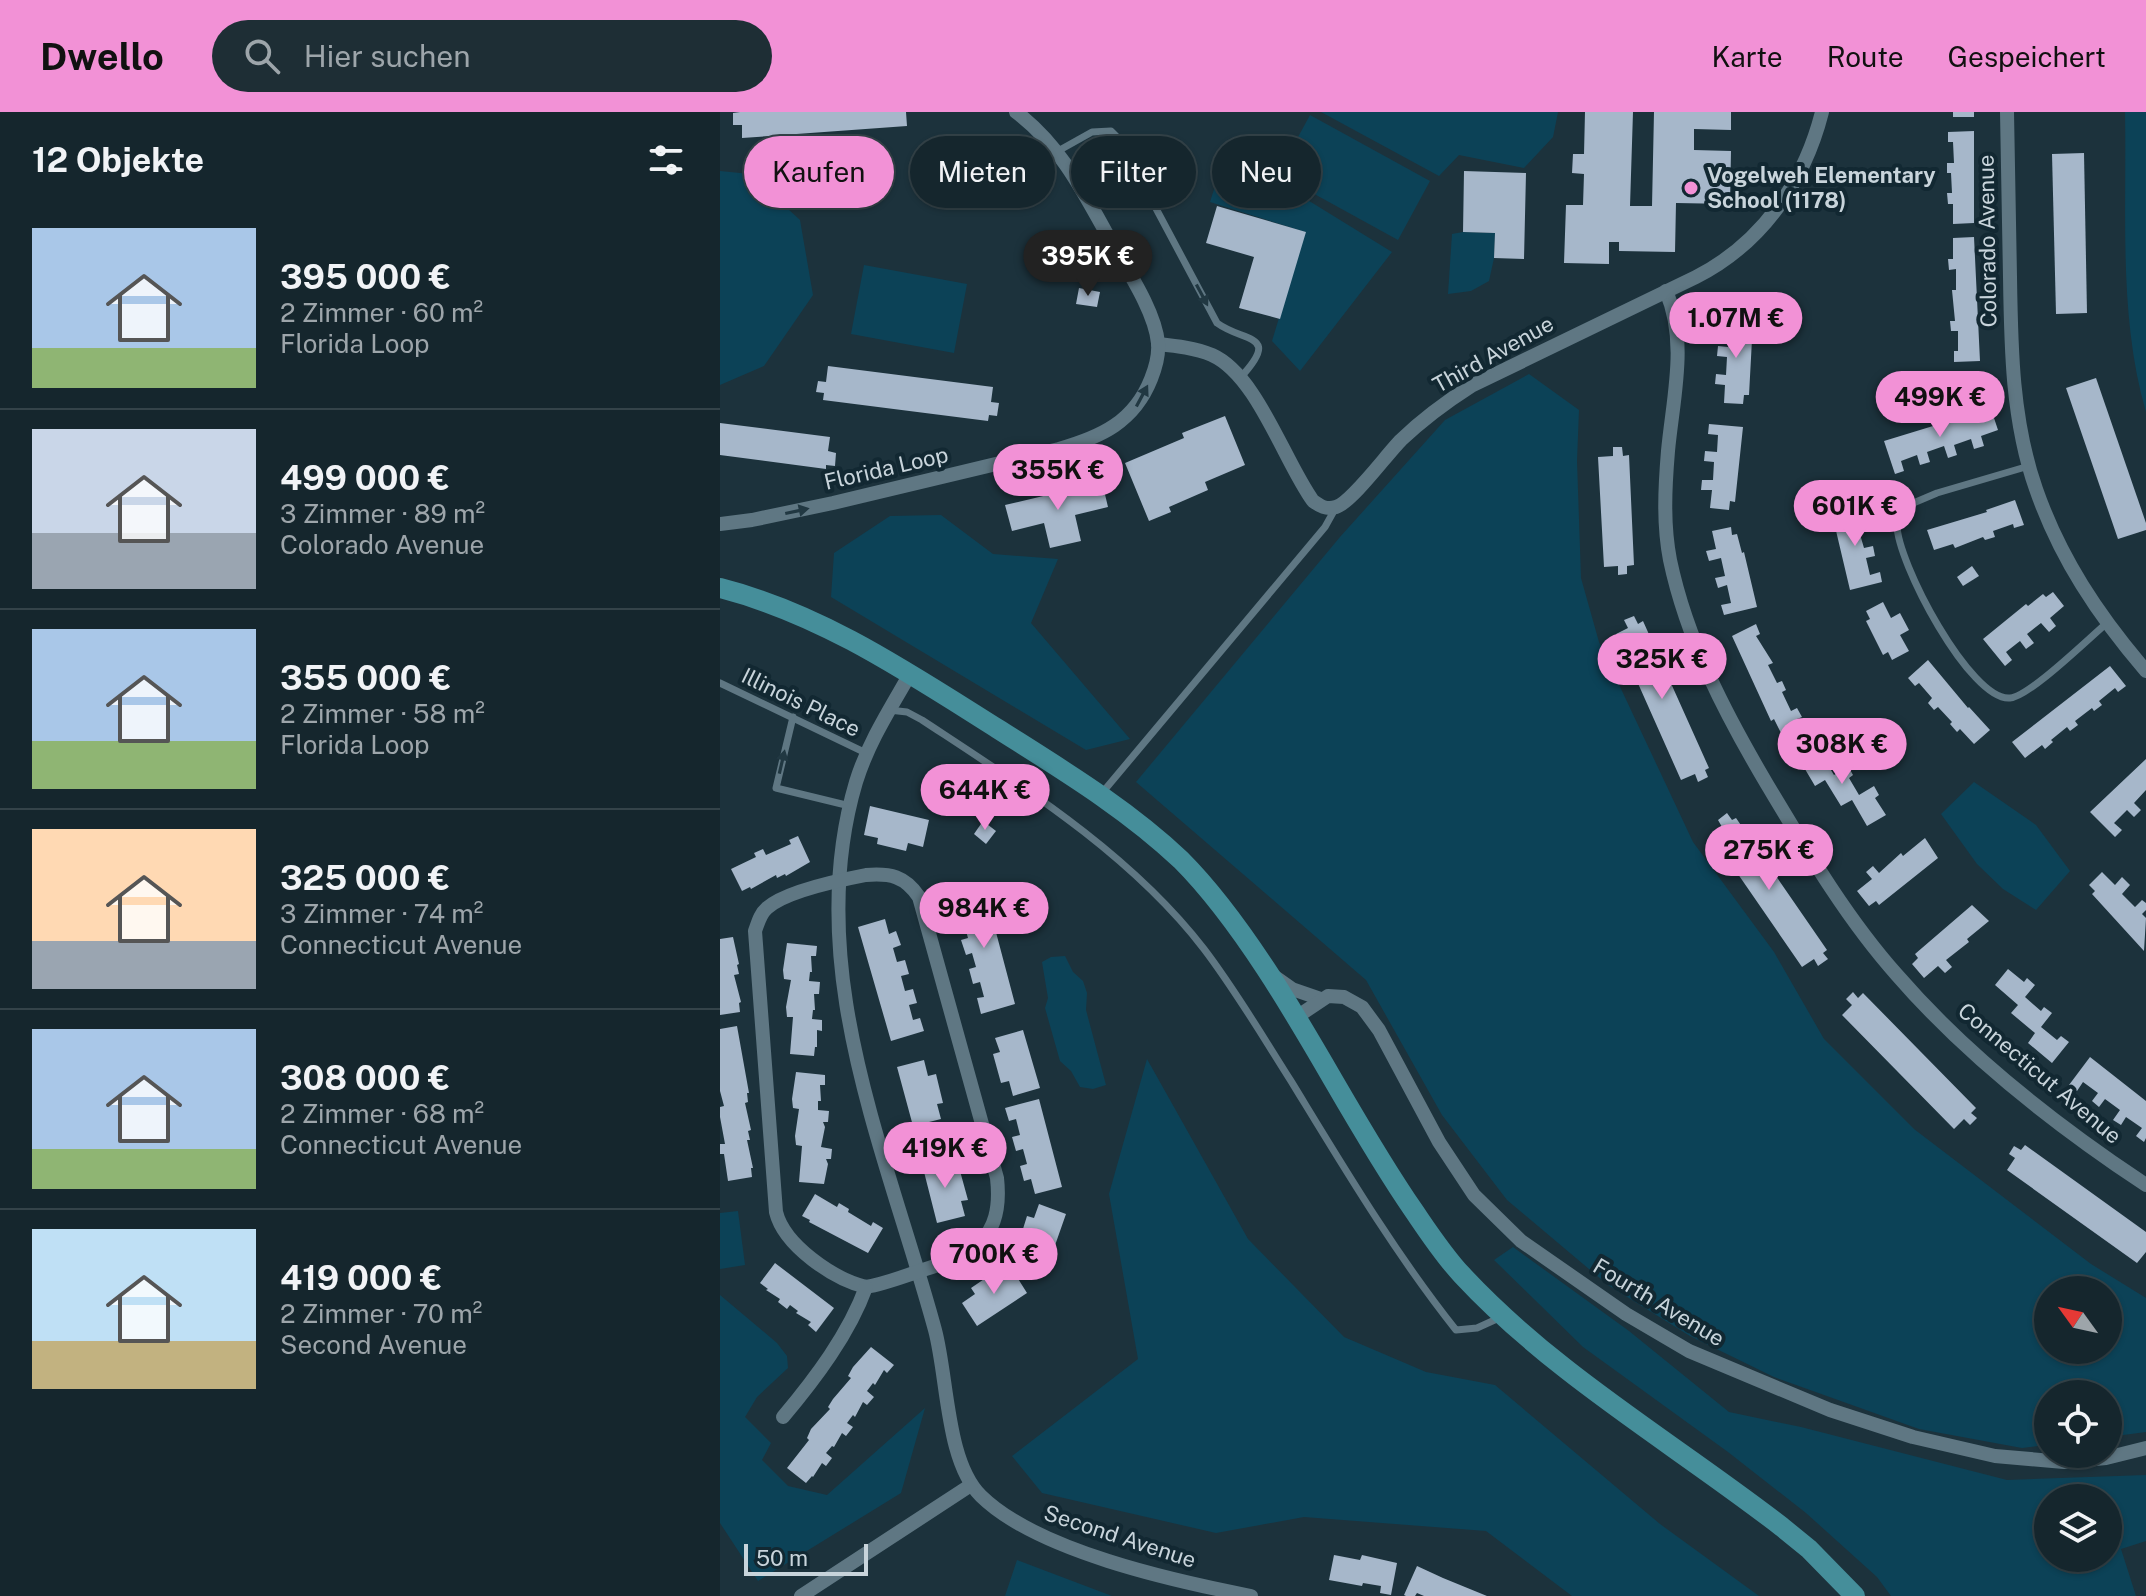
<!DOCTYPE html>
<html lang="de">
<meta charset="utf-8">
<style>
:root{--surface:#15262d;--page:#1e2e35;--text:#f1f3f6;--muted:#9da5aa;--line:#344349;--accent:#f291d6}
body{margin:0;font-family:"Public Sans",sans-serif;background:var(--page);color:var(--text);height:100vh;display:flex;flex-direction:column;font-size:30px;white-space:nowrap}
*{box-sizing:border-box;margin:0}
p{font-size:26px;color:var(--muted)}
.icon{flex:none;width:44px;height:44px;fill:none;stroke:currentColor;stroke-width:2;stroke-linecap:round;stroke-linejoin:round}
.map{position:relative;flex:1;overflow:hidden}
.sheet{display:flex;flex-direction:column;background:var(--surface);width:720px}
.sheet>*{flex:none}
.hud{position:absolute;left:24px;top:24px;width:760px;height:72px;display:flex;gap:16px}
.needle{width:52px;rotate:303deg}
.buttons{position:absolute;left:1314px;top:1164px;display:grid;gap:16px}
.buttons a{display:grid;place-items:center;width:88px;height:88px;border-radius:50%;background:var(--surface);box-shadow:0 2px 6px #0004,0 0 0 2px var(--line);font-size:40px}
.scale{position:absolute;left:24px;bottom:20px;width:124px;box-sizing:border-box;padding-left:8px;border:4px solid #c8d4db;border-top:0;font-size:22px;line-height:28px;white-space:nowrap;color:#c8d4db;-webkit-text-stroke:6px #122832;paint-order:stroke}
.price{position:absolute;translate:-50% -68px;padding:0 18px;border-radius:28px;background:var(--accent);color:#111;font-size:26px;line-height:52px;filter:drop-shadow(0 2px 4px #0008)}
.price::after{content:'';position:absolute;left:50%;top:48px;width:24px;height:18px;margin-left:-12px;background:inherit;clip-path:polygon(0 0,100% 0,50% 100%)}
.price.active{background:#222;color:#fff}
ul{padding:0;list-style:none}
li{display:flex;align-items:center;gap:24px;height:200px;padding:0 32px}
li+li{border-top:2px solid var(--line)}
li span{display:grid;place-items:center;flex:none;width:224px;height:160px;border-radius:0px;color:#555}
li>.icon{margin-inline-start:auto}
span .icon{width:96px;height:96px;fill:#fffc;stroke-width:1}
li b{font-size:34px}
h2{display:flex;justify-content:space-between;align-items:center;height:96px;padding:0 32px;font-size:34px}
.tag{padding:0 28px;border-radius:36px;background:var(--surface);box-shadow:0 2px 6px #0004,0 0 0 2px var(--line);font-size:28px;line-height:72px}
.tag.active{background:var(--accent);color:#111}
header{display:flex;align-items:center;gap:48px;box-sizing:border-box;height:112px;padding:0 40px;background:var(--accent);color:#111}
header strong{font-size:38px}
nav{display:flex;gap:44px;margin-inline-start:auto;font-size:28px}
.search{width:560px;height:72px;background:var(--page);display:flex;align-items:center;gap:20px;box-sizing:border-box;padding:0 28px;border-radius:44px;color:var(--muted);font-size:30px}
main{display:flex;flex:1;min-height:0}
.map>svg:first-child{display:block}
.green{fill:#0c4257;fill-rule:evenodd}
.building{fill:#a6b7ca}
.lines{fill:none;stroke-linecap:round;stroke-linejoin:round}
.service{stroke:#5f7783;stroke-width:7}
.minor{stroke:#5f7783;stroke-width:14}
.primary{stroke:#458e9a;stroke-width:20}
.oneway{fill:#213842}
.poi-dot{fill:#f291d6;stroke:#122832;stroke-width:3}
.labels{text-anchor:middle;stroke-width:8;stroke-linejoin:round;paint-order:stroke}
.poi-label{font-size:22px;font-weight:bold;fill:#c8d4db;stroke:#122832;text-anchor:start}
.street-label{font-size:22px;fill:#c8d4db;stroke:#122832}
</style>
<header>
<strong>Dwello</strong>
<div class="search"><svg class="icon" aria-label="search" viewBox="0 0 24 24"><circle cx="10" cy="10" r="6"/><path d="M15 15l6 6"/></svg>Hier suchen</div>
<nav><a>Karte</a><a>Route</a><a>Gespeichert</a></nav>
</header>
<main>
<section class="sheet">
<h2>12 Objekte<svg class="icon" aria-label="filters" viewBox="0 0 24 24"><path d="M4 7h16M4 17h16"/><circle cx="9" cy="7" r="2"/><circle cx="15" cy="17" r="2"/></svg></h2>
<ul>
<li><span style="background:linear-gradient(#a9c7e8 75%,#8fb573 0)"><svg class="icon" aria-label="home" viewBox="0 0 24 24"><path d="M3 11l9-7 9 7M6 9v11h12V9"/></svg></span><div><b>395 000 €</b><p>2 Zimmer · 60 m²</p><p>Florida Loop</p></div></li>
<li><span style="background:linear-gradient(#c9d6e8 65%,#9aa5b1 0)"><svg class="icon" aria-label="home" viewBox="0 0 24 24"><path d="M3 11l9-7 9 7M6 9v11h12V9"/></svg></span><div><b>499 000 €</b><p>3 Zimmer · 89 m²</p><p>Colorado Avenue</p></div></li>
<li><span style="background:linear-gradient(#a9c7e8 70%,#8fb573 0)"><svg class="icon" aria-label="home" viewBox="0 0 24 24"><path d="M3 11l9-7 9 7M6 9v11h12V9"/></svg></span><div><b>355 000 €</b><p>2 Zimmer · 58 m²</p><p>Florida Loop</p></div></li>
<li><span style="background:linear-gradient(#ffd9b3 70%,#9aa5b1 0)"><svg class="icon" aria-label="home" viewBox="0 0 24 24"><path d="M3 11l9-7 9 7M6 9v11h12V9"/></svg></span><div><b>325 000 €</b><p>3 Zimmer · 74 m²</p><p>Connecticut Avenue</p></div></li>
<li><span style="background:linear-gradient(#a9c7e8 75%,#8fb573 0)"><svg class="icon" aria-label="home" viewBox="0 0 24 24"><path d="M3 11l9-7 9 7M6 9v11h12V9"/></svg></span><div><b>308 000 €</b><p>2 Zimmer · 68 m²</p><p>Connecticut Avenue</p></div></li>
<li><span style="background:linear-gradient(#bfe0f5 70%,#c2b280 0)"><svg class="icon" aria-label="home" viewBox="0 0 24 24"><path d="M3 11l9-7 9 7M6 9v11h12V9"/></svg></span><div><b>419 000 €</b><p>2 Zimmer · 70 m²</p><p>Second Avenue</p></div></li>
</ul>
</section>
<div class="map">
<svg width="1426" height="1484" viewBox="0 0 1426 1484">
<rect width="100%" height="100%" fill="#1c323c"/>
<!-- green -->
<g class="green">
<path d="M601,0H838L833,25L804,56L739,43L719,64Z"/>
<path d="M1405,0H1426V300C1398,204 1407,99 1405,0Z"/>
<path d="M590,3L710,69L678,128L558,62Z"/>
<path d="M502,52L560,71L672,140L580,259L552,229L585,120L490,90Z"/>
<path d="M0,59L30,62L80,108L93,183L44,254L0,273Z"/>
<path d="M743,120L775,121L774,146L769,169L751,179L728,182L732,122Z"/>
<path d="M144,153L247,172L234,241L131,222Z"/>
<path d="M809,262L859,298L857,349L861,466L879,530L973,730L1054,840L1104,927L1194,1017L1371,1152L1426,1186V1320L1388,1325V1282H1328V1333L1302,1336L1199,1317L1054,1265L970,1224L888,1173L787,1088L722,1003L646,868L416,670L620,425L725,308ZM1328,1178H1388V1238H1328Z"/>
<path d="M221,403L273,442L338,447L311,511L410,627L366,638L111,485L114,441L170,404Z"/>
<path d="M1254,670L1316,713L1350,759L1316,798L1283,777L1257,752L1221,702Z"/>
<path d="M345,844L353,860L363,869L367,881L366,898L386,973L373,977L360,975L351,959L340,949L325,896L328,886L322,850L331,845Z"/>
<path d="M427,947L528,1127L624,1225L706,1260L775,1273L940,1412L1039,1484H852L766,1419L584,1405L496,1421L322,1381L292,1344L418,1247L389,1082Z"/>
<path d="M18,1099L25,1153L0,1157V1101Z"/>
<path d="M793,1135L909,1219L1009,1300L1081,1315L1287,1368L1426,1363V1429L1401,1437L1416,1484H1171L1157,1465L1086,1401L1008,1340L863,1235L774,1148ZM1328,1386H1388V1446H1328Z"/>
<path d="M0,1183L57,1231L67,1244L68,1256L37,1285L25,1305L51,1331L42,1348L68,1374L107,1383L205,1296L181,1381L38,1469L0,1411Z"/>
<path d="M297,1448L392,1484H285Z"/>
</g>
<!-- building -->
<g class="building">
<path d="M20,0H186L187,14L22,26V13H13V1Z"/>
<path d="M865,0H913L910,94H932L934,0H1011V18L974,17V38L1011,39L1010,92L956,91L955,140L899,139V130H889V152L844,151L846,93H863L864,62L852,61L853,42H864Z"/>
<rect x="1233" y="0" width="21" height="5"/>
<path d="M1254,19V111L1233,112V92H1228L1227,81H1232L1231,61H1227V51H1234L1233,30H1228V20Z"/>
<path d="M1364,41L1367,201L1336,202L1332,42Z"/>
<path d="M744,59L806,61L804,147L774,146L775,121L743,120Z"/>
<path d="M497,94L586,120L560,207L519,196L534,145L486,131Z"/>
<path d="M1254,125L1260,249L1234,250V239H1238V219H1231L1230,209H1235L1232,178H1236V157L1229,158L1228,147H1233V126Z"/>
<path d="M359,176L380,180L377,195L356,192Z"/>
<path d="M999,207L1033,209L1029,283H1024L1023,292L1004,291L1005,273L995,272L996,262L1006,263L1007,245L997,244L998,234L1008,235L1009,217H999Z"/>
<path d="M108,254L273,275L271,290L279,291L277,304L269,303L268,309L103,288L104,281L96,280L98,269L106,270Z"/>
<path d="M1376,266L1426,411V418L1398,427L1346,276Z"/>
<path d="M1262,299L1263,303L1272,300L1278,318L1261,324L1264,334L1254,337L1251,327L1234,333L1237,343L1228,346L1224,334L1207,340L1210,350L1200,353L1197,343L1181,349L1184,359L1175,362L1164,329Z"/>
<path d="M505,304L525,353L485,370L488,378L449,395L451,400L429,409L405,351L464,326L462,321Z"/>
<path d="M0,311L110,325L108,339L116,341L115,354L106,353V357L0,343Z"/>
<path d="M989,312L1023,315L1015,390L1010,389L1009,398L990,396L992,378H981L982,368H993L994,350L984,349L985,339L997,340L998,323L988,322Z"/>
<path d="M893,335H902L903,344L909,343L914,453L907,454V462L898,463V454L884,455L878,345L893,344Z"/>
<path d="M382,370L388,395L355,403L361,429L330,436L324,411L292,419L285,393Z"/>
<path d="M1295,388L1304,413L1294,416L1293,412L1273,419L1275,425L1265,428L1263,425L1235,436L1233,432L1214,438L1207,418L1267,400L1266,398Z"/>
<path d="M1134,392L1138,409L1148,406L1151,416L1139,419L1144,436L1153,434L1155,444L1146,446L1150,463L1160,460L1162,470L1130,478L1113,406L1118,405L1115,396Z"/>
<path d="M1011,415L1012,423L1017,422L1022,441L1024,440L1037,495L1004,503L1001,493L1011,491L1007,473L998,476L995,466L1005,464L1001,446L989,449L986,439L996,437L992,419Z"/>
<path d="M1252,454L1259,464L1243,474L1237,465Z"/>
<path d="M1333,480L1344,494L1330,506L1336,514L1329,520L1321,511L1307,522L1314,531L1306,537L1300,529L1286,540L1292,548L1285,554L1263,527L1306,492L1308,494L1323,482L1326,485Z"/>
<path d="M1163,490L1171,506L1180,501L1189,518L1180,523L1189,539L1172,548L1168,540L1163,543L1146,509L1150,507L1146,499Z"/>
<path d="M914,504L918,512L923,509L989,656L985,658L988,665L978,670L975,662L961,668L896,522L908,516L904,508Z"/>
<path d="M1036,512L1040,522L1036,524L1053,551L1048,553L1057,571L1062,569L1066,578L1062,580L1071,599L1077,596L1082,605L1077,607L1086,626L1068,635L1054,607L1051,609L1012,524Z"/>
<path d="M1208,548L1248,596L1249,595L1270,618L1254,632L1240,617L1237,620L1230,612L1232,610L1218,595L1214,598L1208,591L1212,586L1199,571L1195,574L1188,566Z"/>
<path d="M1390,554L1406,574L1398,580L1395,576L1379,589L1382,593L1374,599L1372,596L1355,609L1358,613L1350,619L1347,615L1331,628L1333,630L1325,637L1322,633L1305,646L1292,630Z"/>
<path d="M1101,633L1107,643L1103,645L1114,663L1128,654L1133,663L1129,666L1139,683L1154,674L1159,683L1155,686L1166,703L1147,714L1132,688L1121,694L1105,668L1095,674L1079,647Z"/>
<path d="M1426,647V678L1414,691L1421,698L1414,705L1407,698L1394,711L1402,718L1395,725L1370,700Z"/>
<path d="M150,694L209,708L203,735L188,731L186,739L157,732L158,726L144,723Z"/>
<path d="M1007,701L1012,708L1016,706L1107,838L1103,841L1108,847L1098,854L1094,847L1082,855L991,723L1002,715L998,708Z"/>
<path d="M263,709L276,719L266,732L254,722Z"/>
<path d="M78,724L90,750L66,764L65,762L57,766L56,763L31,777L30,775L22,779L11,757L36,745L34,741L43,737L46,743L71,732L69,728Z"/>
<path d="M1205,726L1218,746L1159,793L1156,789L1149,794L1137,779L1152,767L1146,760L1153,754L1159,761L1181,741L1183,744Z"/>
<path d="M1382,760L1395,773L1402,765L1410,773L1402,782L1415,795L1422,788L1426,791V798L1422,802L1426,806L1424,839L1372,782L1375,779L1369,773Z"/>
<path d="M264,775L295,892L261,902L257,886L264,885L260,870L253,872L249,857L256,855L252,841L246,843L241,828L248,826L244,812L237,813L233,798L240,796L236,782Z"/>
<path d="M1252,793L1269,809L1247,827L1249,830L1226,848L1232,855L1225,861L1218,854L1204,866L1192,852L1198,846L1195,842Z"/>
<path d="M165,807L169,822L176,819L181,833L173,836L177,850L185,848L189,862L181,864L185,879L193,877L197,891L189,893L193,908L200,906L204,919L171,929L138,815Z"/>
<path d="M13,825L19,852L17,853L19,862L14,863L21,890L19,891L20,900L0,903V827Z"/>
<path d="M67,831L97,834L96,844H91L92,860H90L89,869L100,870L99,882H94L95,898H93L92,907L102,908V919L97,918V935H95L94,944L70,942L73,905H67L66,895L71,868L64,867L63,858Z"/>
<path d="M1288,857L1304,870L1307,866L1315,873L1305,885L1321,899L1324,895L1332,901L1321,915L1337,928L1341,924L1349,930L1332,951L1308,931L1315,921L1291,901L1298,893L1275,873Z"/>
<path d="M1133,880L1138,886L1143,881L1256,996L1251,1001L1257,1006L1250,1013L1244,1007L1234,1017L1122,903L1132,893L1126,887Z"/>
<path d="M17,914L29,981H27L28,990L25,991L31,1018L28,1019L30,1028H27L33,1056H31L32,1065L8,1069L4,1042H0V1032H5L0,1005V995L4,994L0,979V917Z"/>
<path d="M303,918L320,976L293,984L289,969L281,971L273,942L280,940L275,926Z"/>
<path d="M1370,945L1426,989V1026L1424,1030L1416,1024L1422,1016L1406,1005L1401,1013L1393,1008L1400,998L1385,987L1379,995L1372,989L1378,981L1363,970L1357,979L1349,973Z"/>
<path d="M204,948L208,964L216,962L223,991L217,992L221,1007L193,1014L177,955Z"/>
<path d="M76,960L105,963V973H100L101,989H98V998L109,999L108,1010H103L105,1015L101,1035L112,1037L111,1047H106L108,1052L104,1072L79,1070L82,1034L76,1033L75,1024L79,997L73,996L72,987Z"/>
<path d="M319,987L342,1075L315,1082L311,1067L304,1069L300,1054L307,1052L303,1037L296,1039L292,1025L300,1023L296,1007L289,1009L285,996Z"/>
<path d="M1305,1033L1426,1120V1140L1417,1151L1287,1058L1295,1046L1289,1042L1294,1034L1301,1038Z"/>
<path d="M229,1045L233,1060L240,1059L248,1088L241,1089L245,1104L217,1111L202,1052Z"/>
<path d="M95,1082L117,1095L119,1091L129,1097L128,1100L151,1114L153,1110L163,1116L148,1141L89,1110L90,1108L82,1104Z"/>
<path d="M319,1092L346,1102L326,1159L299,1150L305,1135L298,1133L307,1104L314,1106Z"/>
<path d="M55,1151L114,1196L96,1220L88,1213L91,1210L76,1201L78,1199L70,1193L67,1197L58,1190L60,1187L46,1178L48,1177L40,1171Z"/>
<path d="M292,1157L307,1181L257,1214L242,1191L255,1182L251,1176L276,1159L279,1165Z"/>
<path d="M151,1235L174,1253L167,1261L164,1258L155,1273L153,1271L147,1279L154,1285L147,1293L143,1290L135,1305L133,1303L127,1311L133,1315L126,1324L122,1321L114,1335L112,1334L106,1341L112,1346L106,1354L102,1351L93,1365L92,1364L86,1371L67,1356L89,1328L87,1326L91,1317L110,1297L108,1295L113,1287L131,1266L128,1264L133,1255Z"/>
<path d="M614,1443L640,1448L642,1443L677,1451L671,1483L660,1481L661,1474L643,1471L642,1474L609,1468Z"/>
<path d="M697,1454L723,1466L767,1484H704L697,1481L695,1484H686L684,1483Z"/>
</g>
<g class="lines">
<!-- service -->
<g class="service">
<path d="M338,39L372,20L391,19L399,27L497,211C524,231 562,221 520,266"/>
<path d="M1309,354L1217,381L1184,395C1181,401 1178,406 1177,412C1176,449 1251,590 1290,586C1309,585 1369,526 1387,511"/>
<path d="M0,571L146,641"/>
<path d="M169,598L187,600L202,608C302,674 410,741 484,837C516,879 543,925 571,969C623,1054 674,1140 736,1218L757,1216L779,1206"/>
<path d="M73,605L56,676L130,694"/>
<path d="M382,681L605,415L615,397"/>
</g>
<!-- minor -->
<g class="minor">
<path d="M1287,0C1288,55 1289,110 1290,165C1291,236 1292,309 1316,377C1340,446 1378,503 1426,559"/>
<path d="M946,179C968,230 953,285 948,339C945,375 943,412 950,448C967,529 1006,603 1048,674C1087,739 1127,807 1177,863C1248,945 1337,1014 1426,1073"/>
<path d="M438,232C457,234 475,236 492,243C537,263 564,349 593,389C600,394 606,398 616,395C632,390 667,342 681,328C703,307 726,290 751,274L976,165C1041,132 1084,71 1102,0"/>
<path d="M0,412L32,408L113,391L339,337C381,325 414,310 431,267C435,257 439,242 438,231C435,198 405,155 389,126C363,79 340,33 296,0"/>
<path d="M190,562C170,597 148,631 136,670C81,855 167,1041 215,1218C228,1267 226,1350 261,1384C317,1439 454,1469 531,1484"/>
<path d="M146,763C170,761 185,764 199,785L277,1066C284,1129 252,1142 200,1159C182,1165 164,1172 146,1175C113,1167 64,1133 56,1100L35,819C38,811 40,802 47,796C66,779 120,768 146,763Z"/>
<path d="M555,865L572,877L601,887"/>
<path d="M575,906L608,884L624,885L642,895L659,918L719,1030L754,1083L801,1129L906,1202L969,1239L1110,1298L1193,1325L1275,1344L1344,1350L1386,1346L1426,1336"/>
<path d="M63,1305C95,1267 129,1222 146,1175"/>
<path d="M81,1484L251,1373"/>
</g>
<!-- primary -->
<path class="primary" d="M0,476C102,502 189,561 278,617C341,657 406,696 461,748C493,780 521,819 546,857C598,936 640,1021 694,1099C709,1121 724,1144 742,1163C835,1263 955,1332 1062,1415L1089,1437L1135,1484"/>
</g>
<!-- one-way arrows -->
<defs><path id="oneway-solid" d="M-6-.8H1V-3.2L6.5 0L1 3.2V.8H-6Z" transform="scale(2)"/></defs>
<g class="oneway">
<use href="#oneway-solid" transform="translate(482 183) rotate(62)"/>
<use href="#oneway-solid" transform="translate(422 284) rotate(-62)"/>
<use href="#oneway-solid" transform="translate(77 399) rotate(-12)"/>
<use href="#oneway-solid" transform="translate(62 650) rotate(-77)"/>
</g>
<!-- markers -->
<circle class="poi-dot" cx="971" cy="76" r="8"/>
<g class="labels">
<!-- poi labels -->
<g class="poi-label">
<text x="987" y="71">Vogelweh Elementary<tspan x="987" dy="25">School (1178)</tspan></text>
</g>
<!-- street labels -->
<g class="street-label">
<text transform="translate(1267 129) rotate(-91)" y="8">Colorado Avenue</text>
<text transform="translate(773 242) rotate(-29)" y="8">Third Avenue</text>
<text transform="translate(166 356) rotate(-13)" y="8">Florida Loop</text>
<text transform="translate(81 590) rotate(26)" y="8">Illinois Place</text>
<text transform="translate(1320 961) rotate(40)" y="8">Connecticut Avenue</text>
<text transform="translate(939 1190) rotate(31)" y="8">Fourth Avenue</text>
<text transform="translate(400 1424) rotate(18)" y="8">Second Avenue</text>
</g>
</g>
</svg>
<div class="buttons">
<a><svg class="needle" viewBox="-14 -14 28 28"><path d="M0-13l5 13h-10z" fill="#e53935"/><path d="M0 13l5-13h-10z" fill="#9da5aa"/></svg></a>
<a><svg class="icon" aria-label="locate" viewBox="0 0 24 24"><circle cx="12" cy="12" r="6"/><path d="M12 2v4M12 18v4M2 12h4M18 12h4"/></svg></a>
<a><svg class="icon" aria-label="layers" viewBox="0 0 24 24"><path d="M12 4l9 5-9 5-9-5zM3 14l9 5 9-5"/></svg></a>
</div>
<div class="scale">50 m</div>
<b class="price active" style="left:368px;top:186px">395K €</b>
<b class="price" style="left:1016px;top:248px">1.07M €</b>
<b class="price" style="left:1220px;top:327px">499K €</b>
<b class="price" style="left:338px;top:400px">355K €</b>
<b class="price" style="left:1135px;top:436px">601K €</b>
<b class="price" style="left:942px;top:589px">325K €</b>
<b class="price" style="left:1122px;top:674px">308K €</b>
<b class="price" style="left:265px;top:720px">644K €</b>
<b class="price" style="left:1049px;top:780px">275K €</b>
<b class="price" style="left:264px;top:838px">984K €</b>
<b class="price" style="left:225px;top:1078px">419K €</b>
<b class="price" style="left:274px;top:1184px">700K €</b>
<div class="hud">
<a class="tag active">Kaufen</a>
<a class="tag">Mieten</a>
<a class="tag">Filter</a>
<a class="tag">Neu</a>
</div>
</div>
</main>
